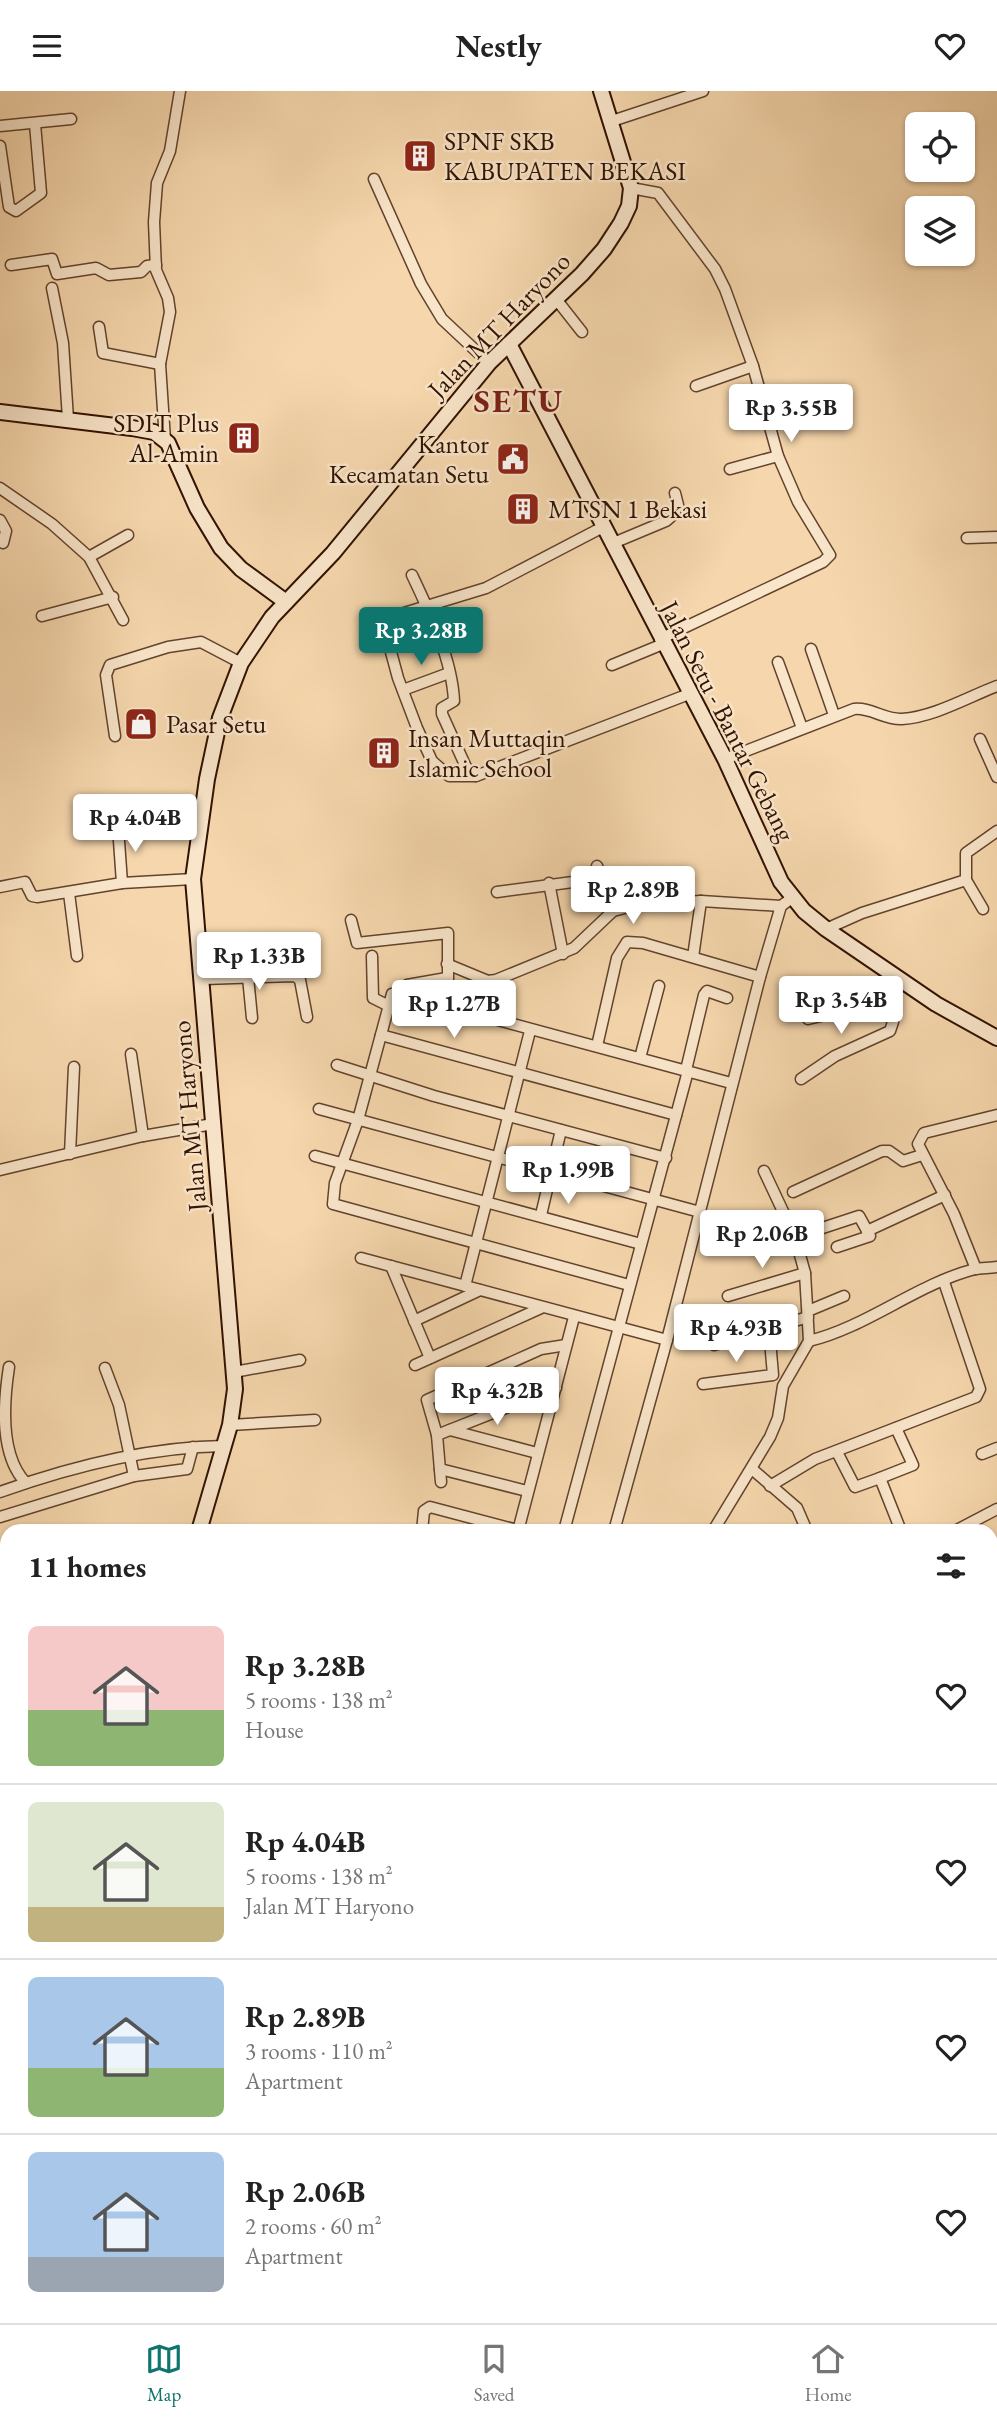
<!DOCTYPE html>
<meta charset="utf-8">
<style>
:root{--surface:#fff;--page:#f6f6f6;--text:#222;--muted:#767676;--line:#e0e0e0;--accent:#0f766e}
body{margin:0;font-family:"EB Garamond",serif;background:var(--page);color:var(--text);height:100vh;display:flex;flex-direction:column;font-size:26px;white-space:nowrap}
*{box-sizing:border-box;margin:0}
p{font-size:23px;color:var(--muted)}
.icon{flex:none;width:38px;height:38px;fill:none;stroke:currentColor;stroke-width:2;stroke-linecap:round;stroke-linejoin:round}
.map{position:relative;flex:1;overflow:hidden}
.sheet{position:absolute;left:0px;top:1433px;width:998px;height:800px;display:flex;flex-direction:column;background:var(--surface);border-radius:21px 21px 0 0;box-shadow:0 2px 5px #0004}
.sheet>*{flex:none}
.tools{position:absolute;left:905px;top:21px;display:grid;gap:14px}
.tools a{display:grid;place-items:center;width:70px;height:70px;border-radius:10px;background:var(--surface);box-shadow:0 2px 5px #0004;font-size:35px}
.price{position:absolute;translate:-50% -60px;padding:0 16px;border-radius:7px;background:#fff;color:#222;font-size:23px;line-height:46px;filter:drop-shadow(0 2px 4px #0008)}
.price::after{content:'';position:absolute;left:50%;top:42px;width:21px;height:16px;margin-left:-10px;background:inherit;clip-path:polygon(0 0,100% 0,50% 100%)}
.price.active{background:var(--accent);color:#fff}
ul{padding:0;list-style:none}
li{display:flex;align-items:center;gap:21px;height:175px;padding:0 28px}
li+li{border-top:2px solid var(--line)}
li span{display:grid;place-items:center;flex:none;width:196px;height:140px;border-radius:10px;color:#555}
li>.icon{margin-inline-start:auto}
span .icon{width:84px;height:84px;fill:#fffc;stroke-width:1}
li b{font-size:30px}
h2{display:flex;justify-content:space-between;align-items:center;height:84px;padding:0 28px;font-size:30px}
header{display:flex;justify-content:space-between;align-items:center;height:91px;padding:0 28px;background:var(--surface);font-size:32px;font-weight:700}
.menu{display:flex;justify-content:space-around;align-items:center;height:98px;border-top:2px solid var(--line);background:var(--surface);font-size:19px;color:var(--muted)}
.menu a{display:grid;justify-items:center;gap:4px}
.menu .active{color:var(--accent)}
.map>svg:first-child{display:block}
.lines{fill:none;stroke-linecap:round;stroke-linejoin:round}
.street-casing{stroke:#62432c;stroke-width:13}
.secondary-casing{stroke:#311201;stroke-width:18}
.street{stroke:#f9e5ca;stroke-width:10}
.secondary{stroke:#f9e5ca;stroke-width:14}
.labels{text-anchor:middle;stroke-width:5;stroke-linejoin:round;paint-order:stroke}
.poi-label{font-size:26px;fill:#311201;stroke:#f9e5ca;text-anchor:start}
.street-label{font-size:26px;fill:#311201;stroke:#f9e5ca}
.district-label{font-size:33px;font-weight:bold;letter-spacing:2px;fill:#7a1f14;stroke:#f9e5ca}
</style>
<header><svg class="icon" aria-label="menu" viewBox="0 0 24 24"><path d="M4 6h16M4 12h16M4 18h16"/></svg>Nestly<svg class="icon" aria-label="heart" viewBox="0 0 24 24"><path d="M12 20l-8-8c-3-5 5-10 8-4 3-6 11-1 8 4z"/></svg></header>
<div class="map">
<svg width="997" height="2232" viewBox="0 0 997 2232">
<rect width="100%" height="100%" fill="#f6d7ad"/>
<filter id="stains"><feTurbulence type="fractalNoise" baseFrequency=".00286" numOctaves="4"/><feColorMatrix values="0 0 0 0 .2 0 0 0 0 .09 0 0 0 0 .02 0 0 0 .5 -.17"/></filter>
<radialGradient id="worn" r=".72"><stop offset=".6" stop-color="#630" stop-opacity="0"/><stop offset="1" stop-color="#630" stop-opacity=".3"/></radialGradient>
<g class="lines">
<defs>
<g id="street">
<path d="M609,31L703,0"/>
<path d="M0,35L71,28"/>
<path d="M0,55L9,116L16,120L41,102L35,33"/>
<path d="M374,88L421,193L442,228L489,272"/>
<path d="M631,97L658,102L715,178L725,198L753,275L778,365L798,411L830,464L823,471L660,548"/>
<path d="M11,174L52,168L57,183L96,177L109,184L141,181L147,175L156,174"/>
<path d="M52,197L63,252L68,328"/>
<path d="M556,208L582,241"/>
<path d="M99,236L103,262L160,273"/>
<path d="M696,295L753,275"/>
<path d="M165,349L160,273L170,221L168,207L156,179L154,131L157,92L170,60L180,0"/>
<path d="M730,378L778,365"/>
<path d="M0,397L52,433L89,466L123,529"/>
<path d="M0,429L6,440L3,452"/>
<path d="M603,436L486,497L404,522L384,535L398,587L417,637L432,670L449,685H476L689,603"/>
<path d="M967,447L997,446"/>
<path d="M611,453L666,430L674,423L678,414L675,402"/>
<path d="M89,466L128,444"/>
<path d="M412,484C430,522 452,568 454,610L442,617V623L466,676L476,685"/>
<path d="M42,525L113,506"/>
<path d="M811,558L834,624"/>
<path d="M778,571L802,637"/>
<path d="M612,574L663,553"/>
<path d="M403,599L449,582"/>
<path d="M115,645L106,584L110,574L168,556L201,551L241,572"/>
<path d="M980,648L997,686"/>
<path d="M725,668L854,618C870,616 885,629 902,628C934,626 968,606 997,595"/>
<path d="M118,736L122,792"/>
<path d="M597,775L613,820"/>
<path d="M966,789L983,818"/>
<path d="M549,792L563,863"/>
<path d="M0,796L25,791L32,805L37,806L122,792L193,788"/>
<path d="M497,801L573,791"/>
<path d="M69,802L77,865"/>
<path d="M351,829L357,852L448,842V916"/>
<path d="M826,838L862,822L966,789V762L997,740"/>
<path d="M372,865L373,907L387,914"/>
<path d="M693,866L701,810"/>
<path d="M447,873L488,890L496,889L574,857L613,820L636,814L701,810L781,815"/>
<path d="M248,886L252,927"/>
<path d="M203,888L295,885L300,889L307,926"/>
<path d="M407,894L447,887"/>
<path d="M808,928L863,915L902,889"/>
<path d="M381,944L676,1024"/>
<path d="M597,955L617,867L627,851L643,852L760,886"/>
<path d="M131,963L143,1045"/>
<path d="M640,967L659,895"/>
<path d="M337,974L434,1005L666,1067"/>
<path d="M686,979L704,904L707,900L727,907"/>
<path d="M801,988L835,965L890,940L893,931L880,905"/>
<path d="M319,1018L700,1121"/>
<path d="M70,1063L74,976"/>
<path d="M315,1065L641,1153"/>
<path d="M0,1079L143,1045L213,1033"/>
<path d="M764,1080L795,1146L859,1125L870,1145L837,1156"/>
<path d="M793,1101L882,1060H889L903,1070L922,1064"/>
<path d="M541,1124L561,1039"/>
<path d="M867,1140L945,1104"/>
<path d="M361,1167L667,1249"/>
<path d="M391,1175L430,1267"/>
<path d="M976,1178L954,1123L918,1053L924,1042L997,1024"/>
<path d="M629,1194L333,1113L335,1092L358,1029L392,903L398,902L731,992"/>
<path d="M465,1195L530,940"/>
<path d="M728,1205L805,1182"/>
<path d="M808,1220L844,1205"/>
<path d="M414,1230L480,1199"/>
<path d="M809,1250C867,1236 917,1193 975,1178C982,1177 990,1177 997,1176"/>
<path d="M714,1254L808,1226"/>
<path d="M415,1274L541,1217"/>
<path d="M9,1276C3,1315 0,1365 26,1392"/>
<path d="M105,1277L119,1314L134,1385"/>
<path d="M234,1281L300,1269"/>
<path d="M703,1293L773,1284L769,1238"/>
<path d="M230,1334L315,1329"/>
<path d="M896,1337L913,1374L880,1387L901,1440"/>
<path d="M450,1339L537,1362"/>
<path d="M437,1344L556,1297"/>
<path d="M837,1361L855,1396L880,1387"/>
<path d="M982,1363L997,1357"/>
<path d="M440,1378L527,1400"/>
<path d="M752,1378L797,1417L807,1440"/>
<path d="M441,1391L437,1344L427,1309L541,1258L566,1254"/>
<path d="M770,1395L815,1368L976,1306L980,1298L944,1191"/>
<path d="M0,1401C70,1376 149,1356 224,1355"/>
<path d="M0,1426L134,1385L187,1378L193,1356"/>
<path d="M422,1440L424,1420L430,1416L521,1440"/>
<path d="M518,1440L574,1226"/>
<path d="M564,1440L688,980"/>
<path d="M614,1440L667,1249L760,886L781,815L792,807"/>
<path d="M713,1440L770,1346L778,1327L783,1295L809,1250L805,1182L795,1146"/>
<path d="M955,1440L997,1418"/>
<path d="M990,1486L997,1499"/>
<path d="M990,1574L997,1570"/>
<path d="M990,1666L997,1664"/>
<path d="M990,1743L997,1754"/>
<path d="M990,1809L997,1805"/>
<path d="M990,1864L997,1859"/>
<path d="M990,1915L997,1911"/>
<path d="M990,1966L997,1962"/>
<path d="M990,2019L997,2015"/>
<path d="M990,2078L997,2087"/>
<path d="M990,2165L997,2161"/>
<path d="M345,2226L346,2232"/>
<path d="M763,2226L765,2232"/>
<path d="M801,2226L803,2232"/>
<path d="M839,2226L841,2232"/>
<path d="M666,2232L678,2226"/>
<path d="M873,2232L905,2230L911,2226"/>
<path d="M985,2232L997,2224"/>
</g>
<g id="secondary">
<path d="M509,253L725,668L781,791L804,820L826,838L936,913L997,947"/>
<path d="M0,321L132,337L154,341L168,352L197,417L221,457L241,478L286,511"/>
<path d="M199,1440L230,1334L235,1298L193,788L207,688L220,627L241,572L272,526L333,462L489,272L582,183L604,158L621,132L629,115L631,97L601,0"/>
<path d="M0,2098H7"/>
<path d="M0,2108H7"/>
<path d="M199,2226V2232"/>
</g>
</defs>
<!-- street casing -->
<use href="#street" class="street-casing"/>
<!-- secondary casing -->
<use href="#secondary" class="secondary-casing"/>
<!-- street -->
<use href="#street" class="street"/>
<!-- secondary -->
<use href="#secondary" class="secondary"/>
</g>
<!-- icons -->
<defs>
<symbol id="building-square" viewBox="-11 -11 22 22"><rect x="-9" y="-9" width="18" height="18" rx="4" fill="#8f2418" stroke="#f9e5ca"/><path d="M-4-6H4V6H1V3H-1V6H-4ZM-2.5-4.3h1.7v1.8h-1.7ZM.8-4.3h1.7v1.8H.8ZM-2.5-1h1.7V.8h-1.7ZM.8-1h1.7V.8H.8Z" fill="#fff"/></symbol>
<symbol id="civic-square" viewBox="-11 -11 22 22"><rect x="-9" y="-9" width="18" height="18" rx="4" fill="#8f2418" stroke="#f9e5ca"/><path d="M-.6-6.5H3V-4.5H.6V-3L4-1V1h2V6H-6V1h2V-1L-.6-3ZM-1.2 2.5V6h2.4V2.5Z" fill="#fff"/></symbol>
<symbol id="shop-square" viewBox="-11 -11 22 22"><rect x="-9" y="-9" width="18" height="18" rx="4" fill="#8f2418" stroke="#f9e5ca"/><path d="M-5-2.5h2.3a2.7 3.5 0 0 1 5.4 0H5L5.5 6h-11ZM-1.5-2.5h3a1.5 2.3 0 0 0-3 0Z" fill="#fff"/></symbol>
</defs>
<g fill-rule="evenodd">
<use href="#building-square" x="401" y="46" width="38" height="38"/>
<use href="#building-square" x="225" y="328" width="38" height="38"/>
<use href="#civic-square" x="494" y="349" width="38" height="38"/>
<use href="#building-square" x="504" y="399" width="38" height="38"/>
<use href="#shop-square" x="122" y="614" width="38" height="38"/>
<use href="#building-square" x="365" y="643" width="38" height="38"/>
</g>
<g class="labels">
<!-- poi labels -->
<g class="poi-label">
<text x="444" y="59">SPNF SKB<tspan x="444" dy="30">KABUPATEN BEKASI</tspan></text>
<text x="219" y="341" text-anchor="end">SDIT Plus<tspan x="219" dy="30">Al-Amin</tspan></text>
<text x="489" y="362" text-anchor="end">Kantor<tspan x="489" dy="30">Kecamatan Setu</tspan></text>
<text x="548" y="427">MTSN 1 Bekasi</text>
<text x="166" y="642">Pasar Setu</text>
<text x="408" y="656">Insan Muttaqin<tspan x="408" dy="30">Islamic School</tspan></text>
</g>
<!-- street labels -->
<g class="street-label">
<text transform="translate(499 234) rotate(-46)" y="9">Jalan MT Haryono</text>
<text transform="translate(728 630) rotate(63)" y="9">Jalan Setu - Bantar Gebang</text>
<text transform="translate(189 1025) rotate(-95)" y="9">Jalan MT Haryono</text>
</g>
<!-- district labels -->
<g class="district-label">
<text x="519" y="321">SETU</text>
</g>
</g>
<rect width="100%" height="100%" filter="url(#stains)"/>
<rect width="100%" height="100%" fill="url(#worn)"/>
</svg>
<div class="tools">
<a><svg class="icon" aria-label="locate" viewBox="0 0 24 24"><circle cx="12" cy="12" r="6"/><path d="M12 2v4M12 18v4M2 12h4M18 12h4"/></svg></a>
<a><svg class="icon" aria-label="layers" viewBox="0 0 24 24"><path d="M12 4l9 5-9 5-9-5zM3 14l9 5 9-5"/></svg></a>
</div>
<b class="price" style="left:791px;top:353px">Rp 3.55B</b>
<b class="price active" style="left:421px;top:576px">Rp 3.28B</b>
<b class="price" style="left:135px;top:763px">Rp 4.04B</b>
<b class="price" style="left:633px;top:835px">Rp 2.89B</b>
<b class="price" style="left:259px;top:901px">Rp 1.33B</b>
<b class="price" style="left:841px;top:945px">Rp 3.54B</b>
<b class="price" style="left:454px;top:949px">Rp 1.27B</b>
<b class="price" style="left:568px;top:1115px">Rp 1.99B</b>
<b class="price" style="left:762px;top:1179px">Rp 2.06B</b>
<b class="price" style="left:736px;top:1273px">Rp 4.93B</b>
<b class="price" style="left:497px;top:1336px">Rp 4.32B</b>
<section class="sheet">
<h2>11 homes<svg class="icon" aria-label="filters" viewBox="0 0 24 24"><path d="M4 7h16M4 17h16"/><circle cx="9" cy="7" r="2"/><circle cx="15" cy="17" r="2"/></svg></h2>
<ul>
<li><span style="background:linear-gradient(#f6c9c9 60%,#8fb573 0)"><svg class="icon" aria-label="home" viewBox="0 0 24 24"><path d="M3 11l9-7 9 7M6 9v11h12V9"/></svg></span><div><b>Rp 3.28B</b><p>5 rooms · 138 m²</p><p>House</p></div><svg class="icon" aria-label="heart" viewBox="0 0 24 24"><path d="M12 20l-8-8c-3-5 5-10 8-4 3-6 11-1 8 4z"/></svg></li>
<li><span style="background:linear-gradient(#dfe7d0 75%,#c2b280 0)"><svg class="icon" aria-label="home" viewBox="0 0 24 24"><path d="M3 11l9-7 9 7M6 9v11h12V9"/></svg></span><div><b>Rp 4.04B</b><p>5 rooms · 138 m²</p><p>Jalan MT Haryono</p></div><svg class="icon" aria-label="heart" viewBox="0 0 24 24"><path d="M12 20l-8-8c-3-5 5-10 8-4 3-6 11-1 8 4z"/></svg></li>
<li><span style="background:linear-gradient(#a9c7e8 65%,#8fb573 0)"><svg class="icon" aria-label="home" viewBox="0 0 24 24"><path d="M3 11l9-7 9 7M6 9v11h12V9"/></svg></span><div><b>Rp 2.89B</b><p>3 rooms · 110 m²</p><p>Apartment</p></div><svg class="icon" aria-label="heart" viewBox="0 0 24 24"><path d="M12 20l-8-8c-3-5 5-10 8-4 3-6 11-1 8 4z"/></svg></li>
<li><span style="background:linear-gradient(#a9c7e8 75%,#9aa5b1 0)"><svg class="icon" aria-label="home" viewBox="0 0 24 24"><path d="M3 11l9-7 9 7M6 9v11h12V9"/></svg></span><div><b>Rp 2.06B</b><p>2 rooms · 60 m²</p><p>Apartment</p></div><svg class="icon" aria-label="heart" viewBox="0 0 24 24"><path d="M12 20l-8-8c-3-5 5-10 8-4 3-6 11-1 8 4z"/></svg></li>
</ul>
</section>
</div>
<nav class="menu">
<a class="active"><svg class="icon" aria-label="map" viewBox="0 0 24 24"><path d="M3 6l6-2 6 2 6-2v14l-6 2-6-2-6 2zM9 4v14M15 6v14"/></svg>Map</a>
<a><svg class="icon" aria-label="saved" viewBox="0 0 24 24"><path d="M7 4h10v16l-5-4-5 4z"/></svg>Saved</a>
<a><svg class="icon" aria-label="home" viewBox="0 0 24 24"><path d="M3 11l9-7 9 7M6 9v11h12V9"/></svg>Home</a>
</nav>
